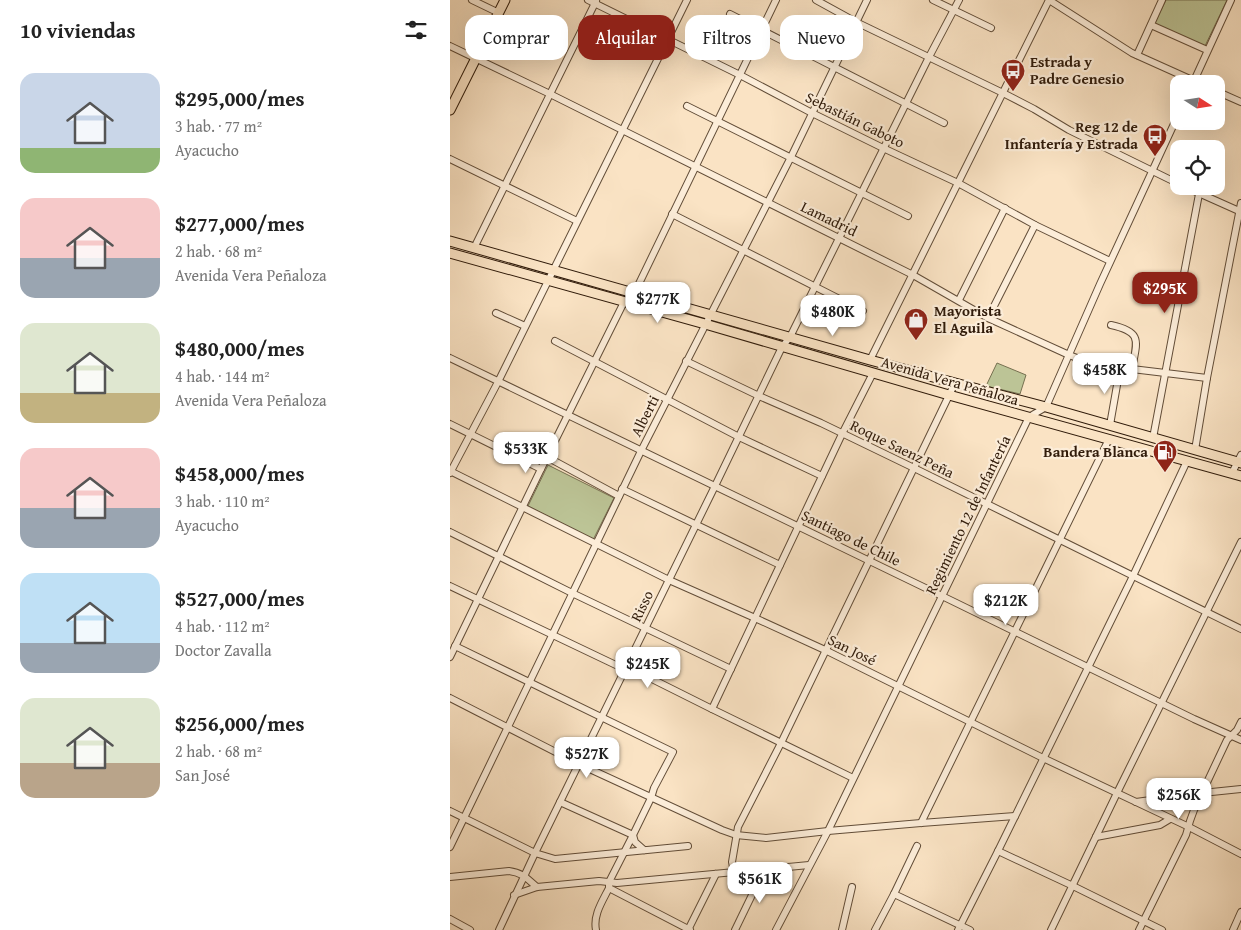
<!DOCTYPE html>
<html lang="es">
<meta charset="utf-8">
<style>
:root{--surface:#fff;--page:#f6f6f6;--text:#222;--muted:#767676;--accent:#8f2418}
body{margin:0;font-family:"Gentium Book Plus",serif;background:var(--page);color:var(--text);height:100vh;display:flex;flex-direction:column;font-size:19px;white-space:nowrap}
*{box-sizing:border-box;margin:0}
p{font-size:16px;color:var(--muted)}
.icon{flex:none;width:28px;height:28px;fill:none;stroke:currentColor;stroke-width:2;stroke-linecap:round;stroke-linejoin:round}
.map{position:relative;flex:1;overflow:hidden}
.details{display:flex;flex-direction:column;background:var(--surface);width:450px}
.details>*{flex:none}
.hud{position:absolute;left:15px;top:15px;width:475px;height:45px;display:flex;gap:10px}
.needle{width:32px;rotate:102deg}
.fabs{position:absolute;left:720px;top:75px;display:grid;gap:10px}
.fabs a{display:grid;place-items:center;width:55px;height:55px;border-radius:10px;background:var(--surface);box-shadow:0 5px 20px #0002;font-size:25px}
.price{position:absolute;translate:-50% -42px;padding:0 11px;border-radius:10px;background:#fff;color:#222;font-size:16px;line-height:32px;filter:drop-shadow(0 1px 2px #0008)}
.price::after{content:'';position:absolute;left:50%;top:30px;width:15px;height:11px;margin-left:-8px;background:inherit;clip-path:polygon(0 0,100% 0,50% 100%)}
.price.current{background:var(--accent);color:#fff}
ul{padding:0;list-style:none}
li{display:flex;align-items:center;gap:15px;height:125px;padding:0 20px}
li span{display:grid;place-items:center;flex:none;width:140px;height:100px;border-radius:15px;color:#555}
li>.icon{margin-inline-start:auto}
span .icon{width:60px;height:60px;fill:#fffc;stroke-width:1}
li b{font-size:21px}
h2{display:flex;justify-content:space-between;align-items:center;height:60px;padding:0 20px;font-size:21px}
.tag{padding:0 18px;border-radius:15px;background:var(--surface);box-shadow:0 5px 20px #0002;font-size:18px;line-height:45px}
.tag.current{background:var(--accent);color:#fff}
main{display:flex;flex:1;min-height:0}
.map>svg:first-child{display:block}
.green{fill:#bcc496;stroke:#767050}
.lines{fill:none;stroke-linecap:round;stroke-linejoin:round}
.minor-casing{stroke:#624d38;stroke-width:8}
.major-casing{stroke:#301b0a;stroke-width:11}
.minor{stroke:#fcedd9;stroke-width:6}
.major{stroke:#fae3c4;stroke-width:9}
.labels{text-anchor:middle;stroke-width:4.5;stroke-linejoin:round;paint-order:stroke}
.poi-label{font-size:15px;font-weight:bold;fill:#301b0a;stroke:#fcedd9;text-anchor:start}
.street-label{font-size:15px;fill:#301b0a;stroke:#fcedd9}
</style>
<main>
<section class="details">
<h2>10 viviendas<svg class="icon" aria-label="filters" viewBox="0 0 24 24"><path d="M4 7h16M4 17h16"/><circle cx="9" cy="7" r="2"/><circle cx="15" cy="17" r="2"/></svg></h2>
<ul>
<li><span style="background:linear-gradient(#c9d6e8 75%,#8fb573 0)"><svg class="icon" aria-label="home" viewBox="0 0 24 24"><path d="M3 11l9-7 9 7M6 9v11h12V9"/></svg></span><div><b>$295,000/mes</b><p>3 hab. · 77 m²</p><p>Ayacucho</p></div></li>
<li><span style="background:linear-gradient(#f6c9c9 60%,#9aa5b1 0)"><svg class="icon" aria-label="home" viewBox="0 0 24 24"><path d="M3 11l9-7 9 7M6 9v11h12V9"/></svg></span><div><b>$277,000/mes</b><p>2 hab. · 68 m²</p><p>Avenida Vera Peñaloza</p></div></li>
<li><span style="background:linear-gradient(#dfe7d0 70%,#c2b280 0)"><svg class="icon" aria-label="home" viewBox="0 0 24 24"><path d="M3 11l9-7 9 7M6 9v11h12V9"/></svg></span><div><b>$480,000/mes</b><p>4 hab. · 144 m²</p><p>Avenida Vera Peñaloza</p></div></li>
<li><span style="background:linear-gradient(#f6c9c9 60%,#9aa5b1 0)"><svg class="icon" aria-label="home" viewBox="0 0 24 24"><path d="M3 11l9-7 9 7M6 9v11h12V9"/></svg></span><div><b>$458,000/mes</b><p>3 hab. · 110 m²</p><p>Ayacucho</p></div></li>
<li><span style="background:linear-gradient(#bfe0f5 70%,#9aa5b1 0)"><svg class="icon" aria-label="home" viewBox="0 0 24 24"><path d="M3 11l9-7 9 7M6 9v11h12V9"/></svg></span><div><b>$527,000/mes</b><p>4 hab. · 112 m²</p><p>Doctor Zavalla</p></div></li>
<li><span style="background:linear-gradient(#dfe7d0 65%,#b9a48a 0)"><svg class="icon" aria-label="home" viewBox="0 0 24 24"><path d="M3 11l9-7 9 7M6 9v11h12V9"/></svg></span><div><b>$256,000/mes</b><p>2 hab. · 68 m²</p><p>San José</p></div></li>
</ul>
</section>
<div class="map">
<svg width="791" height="930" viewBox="0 0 791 930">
<rect width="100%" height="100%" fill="#fae3c4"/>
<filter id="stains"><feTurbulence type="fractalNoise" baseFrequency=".004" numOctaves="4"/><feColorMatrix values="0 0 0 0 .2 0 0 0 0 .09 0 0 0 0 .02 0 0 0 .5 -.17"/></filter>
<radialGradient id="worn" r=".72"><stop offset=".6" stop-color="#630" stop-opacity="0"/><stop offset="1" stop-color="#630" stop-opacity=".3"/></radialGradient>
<!-- green -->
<g class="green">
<path d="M716,0H777L755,46L704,24Z"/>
<path d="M547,363L576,375L570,394L536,386Z"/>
<path d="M98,465L164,498L143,540L78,506Z"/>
</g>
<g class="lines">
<defs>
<g id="minor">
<path d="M22,0L49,13"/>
<path d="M138,0L290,75L362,113L433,148L508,183L585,225L660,261"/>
<path d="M366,0L406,22L553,93L584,109L619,130L729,184"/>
<path d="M483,0L541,28"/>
<path d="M599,0L682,53L751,84"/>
<path d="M280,14L494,123"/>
<path d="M701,25L757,50"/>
<path d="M0,46L100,94L463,275L538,318L619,355L648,366L682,369L757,378"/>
<path d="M687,55L712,0"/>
<path d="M743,83L781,0"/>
<path d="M766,91L791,102"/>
<path d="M237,106L458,216"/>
<path d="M0,159L127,221"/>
<path d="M733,186L789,211"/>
<path d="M222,214L413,311"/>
<path d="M24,248L146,1"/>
<path d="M184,294L326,0"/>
<path d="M509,300L555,208"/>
<path d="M46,313L75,326"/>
<path d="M538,318L585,225"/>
<path d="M661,325C693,332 687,341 682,369"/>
<path d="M105,341L289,437L372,476"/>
<path d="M0,358L492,596L744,719L791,740"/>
<path d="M420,360L599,0"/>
<path d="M236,361L309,396L371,423L464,468L791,629"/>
<path d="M0,424L91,469"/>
<path d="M660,425L670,368"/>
<path d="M703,438L749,194"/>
<path d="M745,450L757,378L791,203"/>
<path d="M97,457L169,496"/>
<path d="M0,471L219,580L305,618L375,650L593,758L739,827L791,854"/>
<path d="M0,473L48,382L237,0"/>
<path d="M782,473L791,455"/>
<path d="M172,489L330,565"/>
<path d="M0,532L122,593L281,669"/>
<path d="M0,586L170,667L180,668L262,709L403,778"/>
<path d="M5,646L223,752L204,788L201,798L183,835L159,882V888L240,930"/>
<path d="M0,657L91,469L174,302"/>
<path d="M0,698L129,764L272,830L286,835L316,838L378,831L471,823L565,816"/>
<path d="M262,709L392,434L423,373"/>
<path d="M110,802L183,835L185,842L194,850"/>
<path d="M686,802L752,793L791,789"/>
<path d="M0,811L85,853L105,859L238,846"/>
<path d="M471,823L659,439"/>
<path d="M646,837L710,825L720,819"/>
<path d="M0,847L191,451L341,157L417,0"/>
<path d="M548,851L623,886L712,930"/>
<path d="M284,872L282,862L288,827L331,743L505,383"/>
<path d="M0,877L59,871C74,873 77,879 87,887"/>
<path d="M444,894L520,930"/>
<path d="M64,895L87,887L149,881L167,883L359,865"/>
<path d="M0,919L20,930"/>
<path d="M49,930L85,853L265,486L332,347L340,337L479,57L509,0"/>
<path d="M146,930C143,915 152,902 159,888"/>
<path d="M238,930L266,874"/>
<path d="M285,930L315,868"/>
<path d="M326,930L378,831L579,417L596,407L650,284L729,113"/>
<path d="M392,930L402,887"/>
<path d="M425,930L444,894L467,846"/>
<path d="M508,930L548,851L683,576L737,461"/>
<path d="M601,930L667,793L791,542"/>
<path d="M689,930L736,835L740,821L744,810L777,740L787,730L791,722"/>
<path d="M783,930L791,912"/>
</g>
<g id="major">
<path d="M0,110L55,0"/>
<path d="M0,241L420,360L505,383L596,407L791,463"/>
<path d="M0,253L255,324L499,395L791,476"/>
</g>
</defs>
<!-- minor casing -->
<use href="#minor" class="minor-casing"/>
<!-- major casing -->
<use href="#major" class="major-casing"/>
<!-- minor -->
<use href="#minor" class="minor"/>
<!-- major -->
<use href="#major" class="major"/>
</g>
<!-- icons -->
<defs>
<symbol id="bus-pin" viewBox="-11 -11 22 30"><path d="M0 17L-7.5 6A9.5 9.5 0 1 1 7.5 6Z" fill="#8f2418" stroke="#fcedd9"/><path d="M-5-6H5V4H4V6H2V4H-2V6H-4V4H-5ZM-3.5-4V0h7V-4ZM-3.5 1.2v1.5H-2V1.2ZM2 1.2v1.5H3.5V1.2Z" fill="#fff"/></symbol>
<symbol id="shop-pin" viewBox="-11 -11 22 30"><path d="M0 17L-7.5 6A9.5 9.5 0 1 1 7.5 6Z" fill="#8f2418" stroke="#fcedd9"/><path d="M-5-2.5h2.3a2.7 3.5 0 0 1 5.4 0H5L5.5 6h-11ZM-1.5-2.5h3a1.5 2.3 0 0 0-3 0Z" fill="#fff"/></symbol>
<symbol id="fuel-pin" viewBox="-11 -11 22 30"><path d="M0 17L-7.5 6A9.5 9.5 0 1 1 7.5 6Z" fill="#8f2418" stroke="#fcedd9"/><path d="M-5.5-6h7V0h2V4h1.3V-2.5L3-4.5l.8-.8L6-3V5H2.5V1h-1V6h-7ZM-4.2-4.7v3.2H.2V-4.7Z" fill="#fff"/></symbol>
</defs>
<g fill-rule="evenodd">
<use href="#bus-pin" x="549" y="57" width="28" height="38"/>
<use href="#bus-pin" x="691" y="122" width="28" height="38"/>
<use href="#shop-pin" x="452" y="306" width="28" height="38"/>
<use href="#fuel-pin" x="701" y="438" width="28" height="38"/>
</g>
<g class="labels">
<!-- poi labels -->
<g class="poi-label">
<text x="580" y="67">Estrada y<tspan x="580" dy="17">Padre Genesio</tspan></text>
<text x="688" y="132" text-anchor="end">Reg 12 de<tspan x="688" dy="17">Infantería y Estrada</tspan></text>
<text x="484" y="316">Mayorista<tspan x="484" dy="17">El Aguila</tspan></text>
<text x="698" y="457" text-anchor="end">Bandera Blanca</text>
</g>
<!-- street labels -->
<g class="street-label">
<text transform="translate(405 120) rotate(26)" y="5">Sebastián Gaboto</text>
<text transform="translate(379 219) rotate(26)" y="5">Lamadrid</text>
<text transform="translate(500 381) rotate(16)" y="5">Avenida Vera Peñaloza</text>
<text transform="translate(195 416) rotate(-63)" y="5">Alberti</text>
<text transform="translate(452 449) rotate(26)" y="5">Roque Saenz Peña</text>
<text transform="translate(518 515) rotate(-64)" y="5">Regimiento 12 de Infantería</text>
<text transform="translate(401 538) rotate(26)" y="5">Santiago de Chile</text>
<text transform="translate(192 606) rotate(-64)" y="5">Risso</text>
<text transform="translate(402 650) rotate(26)" y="5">San José</text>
</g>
</g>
<rect width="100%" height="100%" filter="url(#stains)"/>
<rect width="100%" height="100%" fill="url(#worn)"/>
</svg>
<div class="fabs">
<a><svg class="needle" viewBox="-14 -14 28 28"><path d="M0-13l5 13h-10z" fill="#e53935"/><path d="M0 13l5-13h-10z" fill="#767676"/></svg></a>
<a><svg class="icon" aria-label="locate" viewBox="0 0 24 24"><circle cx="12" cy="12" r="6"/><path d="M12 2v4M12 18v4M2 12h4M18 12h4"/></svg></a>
</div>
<b class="price current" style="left:715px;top:314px">$295K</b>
<b class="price" style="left:208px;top:324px">$277K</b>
<b class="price" style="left:383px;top:337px">$480K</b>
<b class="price" style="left:655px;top:395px">$458K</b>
<b class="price" style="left:76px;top:474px">$533K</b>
<b class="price" style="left:556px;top:626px">$212K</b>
<b class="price" style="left:198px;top:689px">$245K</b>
<b class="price" style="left:137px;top:779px">$527K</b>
<b class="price" style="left:729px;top:820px">$256K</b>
<b class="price" style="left:310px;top:904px">$561K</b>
<div class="hud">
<a class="tag">Comprar</a>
<a class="tag current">Alquilar</a>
<a class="tag">Filtros</a>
<a class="tag">Nuevo</a>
</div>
</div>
</main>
